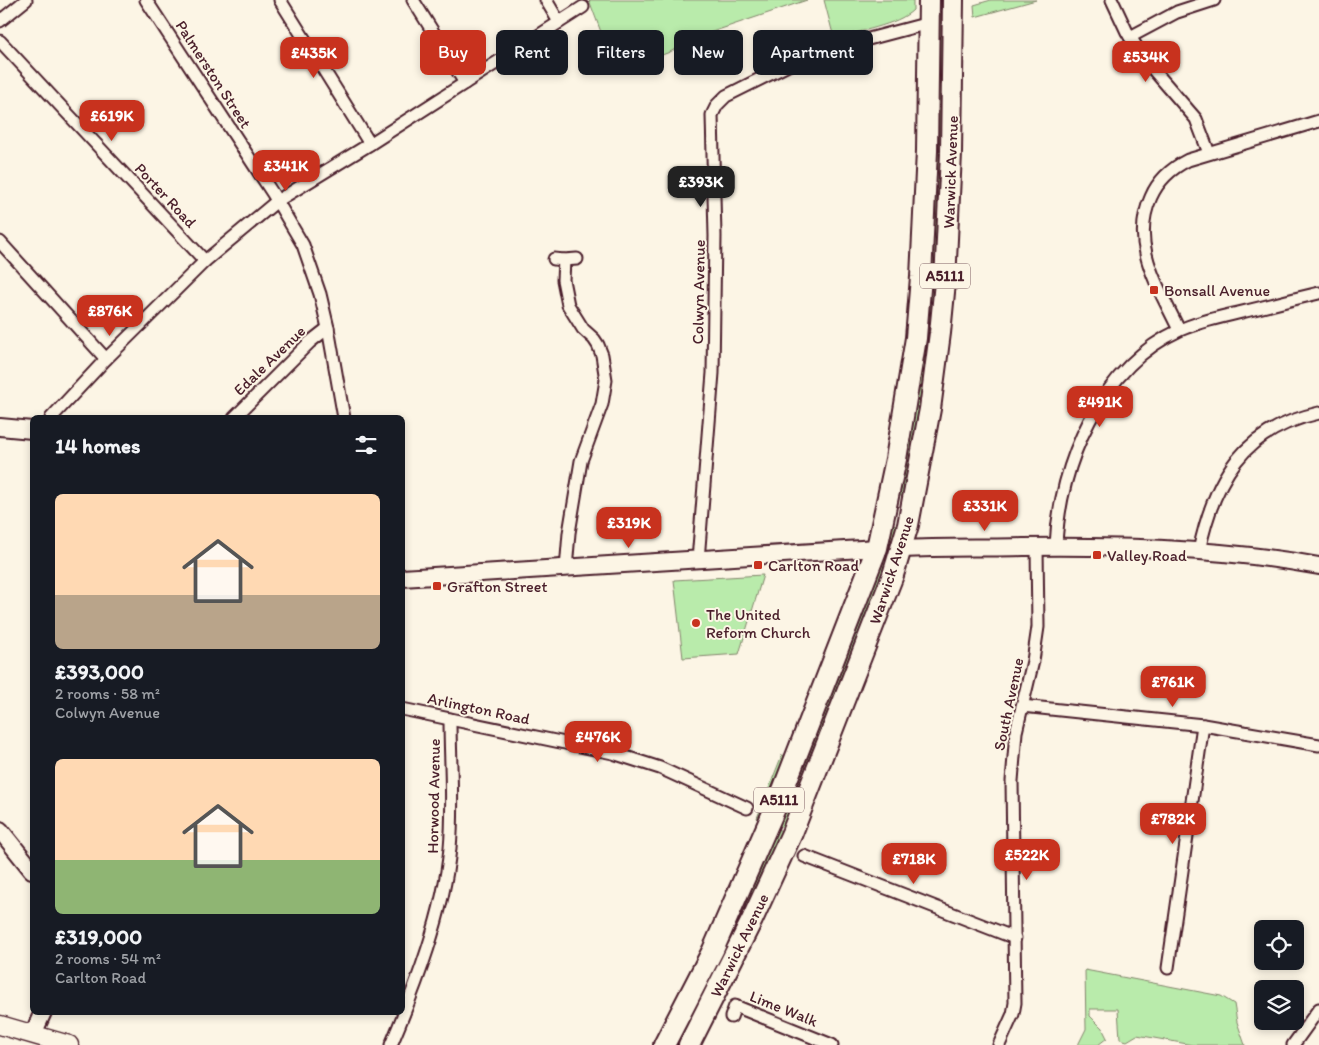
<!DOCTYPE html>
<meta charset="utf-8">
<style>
:root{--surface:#171b24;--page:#242831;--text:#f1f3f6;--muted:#9ea1a6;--accent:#c8321e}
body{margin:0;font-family:Itim,sans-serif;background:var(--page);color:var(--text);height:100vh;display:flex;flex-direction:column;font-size:19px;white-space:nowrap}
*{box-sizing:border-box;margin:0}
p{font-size:16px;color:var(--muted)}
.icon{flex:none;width:28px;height:28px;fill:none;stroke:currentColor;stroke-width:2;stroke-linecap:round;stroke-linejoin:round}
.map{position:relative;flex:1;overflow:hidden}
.details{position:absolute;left:30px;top:415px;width:375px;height:600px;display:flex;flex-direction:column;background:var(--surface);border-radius:8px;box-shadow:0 2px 8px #0003}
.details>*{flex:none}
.hud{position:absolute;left:420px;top:30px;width:475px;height:45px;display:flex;gap:10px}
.fabs{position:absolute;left:1254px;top:920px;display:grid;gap:10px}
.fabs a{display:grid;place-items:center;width:50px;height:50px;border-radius:8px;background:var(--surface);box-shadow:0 2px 8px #0003;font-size:25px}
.price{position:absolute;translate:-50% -42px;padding:0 11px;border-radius:10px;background:var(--accent);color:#fff;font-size:16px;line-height:32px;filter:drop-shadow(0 1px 2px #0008)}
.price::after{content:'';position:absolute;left:50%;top:30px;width:15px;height:11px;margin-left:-8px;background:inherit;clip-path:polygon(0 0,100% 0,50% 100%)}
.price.active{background:#222;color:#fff}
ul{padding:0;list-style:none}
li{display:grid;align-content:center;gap:10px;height:265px;padding:0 25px}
li span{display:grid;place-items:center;height:155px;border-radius:8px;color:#555}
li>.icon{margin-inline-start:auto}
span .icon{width:90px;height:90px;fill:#fffc;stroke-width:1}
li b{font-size:21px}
h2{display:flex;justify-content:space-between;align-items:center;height:60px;padding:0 25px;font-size:21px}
.tag{padding:0 18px;border-radius:8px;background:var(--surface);box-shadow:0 2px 8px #0003;font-size:18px;line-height:45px}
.tag.active{background:var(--accent);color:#fff}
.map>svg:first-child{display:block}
.green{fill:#b9ebab;stroke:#82856b}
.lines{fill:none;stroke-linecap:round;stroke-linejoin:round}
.street-casing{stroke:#4a1f2b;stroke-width:15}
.secondary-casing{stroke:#4a1f2b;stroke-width:20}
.primary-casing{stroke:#4a1f2b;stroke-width:21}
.highway-casing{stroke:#4a1f2b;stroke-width:24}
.street{stroke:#fcf5e5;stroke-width:11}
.secondary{stroke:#fcf5e5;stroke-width:16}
.primary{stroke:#fcf5e5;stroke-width:18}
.highway{stroke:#fcf5e5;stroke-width:20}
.poi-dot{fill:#c8321e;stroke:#fcf5e5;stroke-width:2}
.labels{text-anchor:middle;stroke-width:4;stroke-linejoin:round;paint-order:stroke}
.shield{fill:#fcf5e5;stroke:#7f5f63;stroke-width:1}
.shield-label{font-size:15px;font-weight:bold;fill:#4a1f2b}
.street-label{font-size:16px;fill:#4a1f2b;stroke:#fcf5e5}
.poi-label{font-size:16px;fill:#4a1f2b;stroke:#fcf5e5;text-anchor:start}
</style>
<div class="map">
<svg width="1319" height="1045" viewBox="0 0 1319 1045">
<rect width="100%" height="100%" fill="#fcf5e5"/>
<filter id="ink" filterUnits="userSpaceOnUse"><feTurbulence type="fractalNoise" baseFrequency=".02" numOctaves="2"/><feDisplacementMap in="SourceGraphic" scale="10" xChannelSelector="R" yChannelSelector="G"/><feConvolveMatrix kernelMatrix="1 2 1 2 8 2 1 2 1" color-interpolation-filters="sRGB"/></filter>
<g filter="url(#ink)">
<!-- green -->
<g class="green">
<path d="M589,0H807L697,37L670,52L616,72Z"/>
<path d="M824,0H913V10C898,25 856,32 834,38Z"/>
<path d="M991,0H1036L975,17L974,5Z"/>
<path d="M935,8H944C943,95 944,183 938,271C933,346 918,422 905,497L897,495Z"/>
<path d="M890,524L900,525L889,566L786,828L776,824Z"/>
<path d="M763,575L739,654L683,658L674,580Z"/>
<path d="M782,755L787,756L761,820L757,818Z"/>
<path d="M775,828L784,832L723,961H720L717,958Z"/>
<path d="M1085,970L1221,996L1234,1004L1237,1022L1245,1045H1193L1137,1035L1127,1041L1120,1039L1118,1009H1090V1016L1102,1028L1107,1038L1098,1045H1078L1086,1029Z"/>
</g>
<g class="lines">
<defs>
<g id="street">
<path d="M146,0L273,194L303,245L320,294L328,328L344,418"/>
<path d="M280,0L370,144"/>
<path d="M413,0L465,83"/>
<path d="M546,0L559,22"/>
<path d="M1112,0L1127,32L1145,60L1196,119L1209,153"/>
<path d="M0,21L26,0"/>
<path d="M1130,37L1177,12L1214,0"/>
<path d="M0,41L205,261"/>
<path d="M0,242L106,359"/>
<path d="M554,259L564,260L577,259"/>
<path d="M564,260L563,280L568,305L583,329L594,339L598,345L602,355L606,380L602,404L581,461L569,533L566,569"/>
<path d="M1179,330C1159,287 1129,245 1151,197C1158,181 1172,168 1188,160L1319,121"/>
<path d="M51,418L106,359L205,261L277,201L370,144L583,7"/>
<path d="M234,418L310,342L328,328"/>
<path d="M1056,546C1059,464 1101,366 1180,330C1200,321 1221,317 1242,312C1268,306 1293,299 1319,293"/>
<path d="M1199,551C1214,479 1243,429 1319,413"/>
<path d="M698,560L713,373L715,236L712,115L717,105L726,96L808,55L929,23"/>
<path d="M1022,706L1203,725L1319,745"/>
<path d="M402,709L613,753L660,768L747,808"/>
<path d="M804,856L1015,938"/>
<path d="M1168,968L1203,725"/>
<path d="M731,1017L735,1006L832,1045"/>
<path d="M391,1045C416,986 444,913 450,848C454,806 450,761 450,719"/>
<path d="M999,1045L1013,1014L1015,1003L1012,781L1016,732L1033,661L1038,627L1037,547"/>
<path d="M1293,1045L1319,1009"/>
</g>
<g id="secondary">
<path d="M0,427L32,430"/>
<path d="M902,549C942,547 983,548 1023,547C1122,546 1222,548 1319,566"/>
<path d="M402,578L877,548"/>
<path d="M0,830L32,870"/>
<path d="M33,1034L43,1012"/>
</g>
<path id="primary" d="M0,1025L69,1045"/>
<g id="highway">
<path d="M664,1045L713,950L783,790L877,548L896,459L916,338L921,277L927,151L929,0"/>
<path d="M689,1045L752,920L792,833L893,575L908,525L930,409L940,333L945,282L951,153L953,0"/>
</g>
</defs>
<!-- street casing -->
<use href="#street" class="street-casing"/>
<!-- secondary casing -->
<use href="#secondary" class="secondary-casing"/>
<!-- primary casing -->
<use href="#primary" class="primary-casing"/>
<!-- highway casing -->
<use href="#highway" class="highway-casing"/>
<!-- street -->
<use href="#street" class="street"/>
<!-- secondary -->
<use href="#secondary" class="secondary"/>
<!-- primary -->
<use href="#primary" class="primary"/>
<!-- highway -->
<use href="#highway" class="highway"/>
</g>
</g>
<!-- markers -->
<g class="poi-dot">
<rect x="1149" y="285" width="10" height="10" rx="2.5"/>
<rect x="1092" y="550" width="10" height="10" rx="2.5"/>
<rect x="753" y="560" width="10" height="10" rx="2.5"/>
<rect x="432" y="581" width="10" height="10" rx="2.5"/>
<circle cx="696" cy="623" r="5"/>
</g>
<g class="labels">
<!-- shield labels -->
<g class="shield">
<rect x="920" y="263.5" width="50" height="25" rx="4"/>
<rect x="754" y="787.5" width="50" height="25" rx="4"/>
</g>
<g class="shield-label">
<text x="945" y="281">A5111</text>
<text x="779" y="805">A5111</text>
</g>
<!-- street labels -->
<g class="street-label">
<text transform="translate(214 74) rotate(57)" y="6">Palmerston Street</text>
<text transform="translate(950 172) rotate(-88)" y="6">Warwick Avenue</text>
<text transform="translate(166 195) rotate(47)" y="6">Porter Road</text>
<text transform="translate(698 292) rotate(-89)" y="6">Colwyn Avenue</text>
<text transform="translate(269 360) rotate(-44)" y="6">Edale Avenue</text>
<text transform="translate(891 570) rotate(-72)" y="6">Warwick Avenue</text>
<text transform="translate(1008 704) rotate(-78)" y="6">South Avenue</text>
<text transform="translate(479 708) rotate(12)" y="6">Arlington Road</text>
<text transform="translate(433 796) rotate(-89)" y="6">Horwood Avenue</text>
<text transform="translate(739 945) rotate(-64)" y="6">Warwick Avenue</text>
<text transform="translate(784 1008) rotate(22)" y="6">Lime Walk</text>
</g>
<!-- poi labels -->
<g class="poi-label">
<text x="1164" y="296">Bonsall Avenue</text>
<text x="1107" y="561">Valley Road</text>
<text x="768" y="571">Carlton Road</text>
<text x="447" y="592">Grafton Street</text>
<text x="706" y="620">The United<tspan x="706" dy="18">Reform Church</tspan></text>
</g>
</g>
</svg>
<div class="fabs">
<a><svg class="icon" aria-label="locate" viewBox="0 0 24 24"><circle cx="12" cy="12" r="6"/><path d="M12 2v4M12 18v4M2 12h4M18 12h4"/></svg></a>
<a><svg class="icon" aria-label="layers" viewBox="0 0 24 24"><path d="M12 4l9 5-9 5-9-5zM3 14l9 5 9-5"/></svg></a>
</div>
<b class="price" style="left:314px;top:79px">£435K</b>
<b class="price" style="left:1146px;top:83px">£534K</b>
<b class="price" style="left:112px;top:142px">£619K</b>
<b class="price" style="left:286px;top:192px">£341K</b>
<b class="price active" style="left:701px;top:208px">£393K</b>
<b class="price" style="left:110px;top:337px">£876K</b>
<b class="price" style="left:1100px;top:428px">£491K</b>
<b class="price" style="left:985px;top:532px">£331K</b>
<b class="price" style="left:629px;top:549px">£319K</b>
<b class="price" style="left:1173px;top:708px">£761K</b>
<b class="price" style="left:598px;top:763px">£476K</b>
<b class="price" style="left:1173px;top:845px">£782K</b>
<b class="price" style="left:1027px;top:881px">£522K</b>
<b class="price" style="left:914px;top:885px">£718K</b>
<div class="hud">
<a class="tag active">Buy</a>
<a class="tag">Rent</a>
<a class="tag">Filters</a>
<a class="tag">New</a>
<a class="tag">Apartment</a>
</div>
<section class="details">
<h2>14 homes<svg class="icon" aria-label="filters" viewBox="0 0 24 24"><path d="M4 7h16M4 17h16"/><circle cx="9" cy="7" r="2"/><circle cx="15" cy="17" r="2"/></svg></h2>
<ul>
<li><span style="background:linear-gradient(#ffd9b3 65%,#b9a48a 0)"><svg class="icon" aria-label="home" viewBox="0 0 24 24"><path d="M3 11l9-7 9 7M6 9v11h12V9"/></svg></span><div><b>£393,000</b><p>2 rooms · 58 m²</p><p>Colwyn Avenue</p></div></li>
<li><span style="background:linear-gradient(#ffd9b3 65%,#8fb573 0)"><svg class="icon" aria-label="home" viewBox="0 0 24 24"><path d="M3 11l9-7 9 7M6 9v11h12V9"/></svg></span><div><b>£319,000</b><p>2 rooms · 54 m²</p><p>Carlton Road</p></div></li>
</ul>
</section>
</div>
